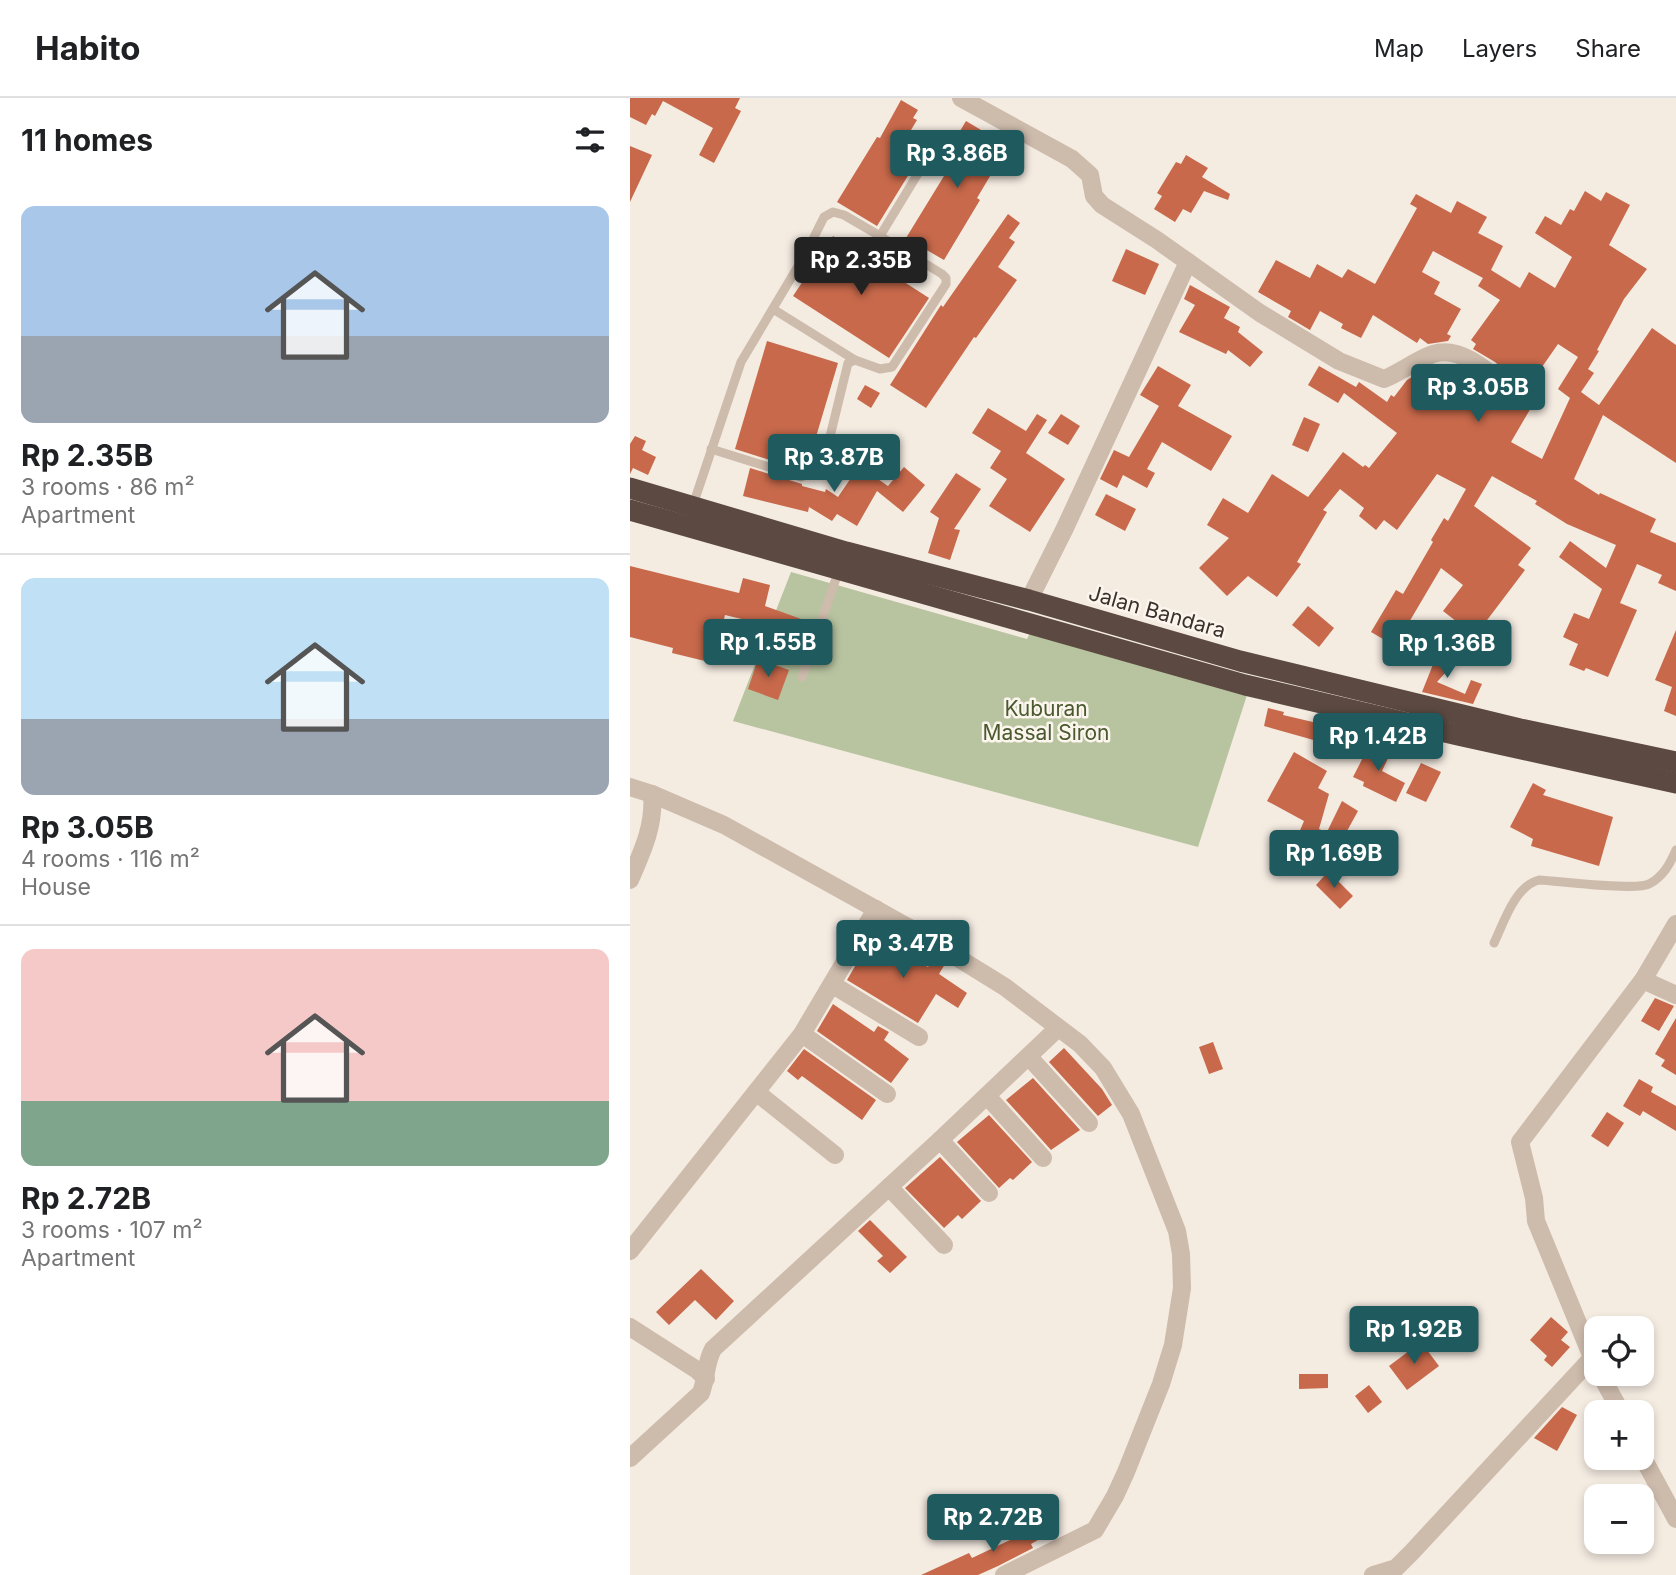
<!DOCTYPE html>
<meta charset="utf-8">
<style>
:root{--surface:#fff;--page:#f2f2f2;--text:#202124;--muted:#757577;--line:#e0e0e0;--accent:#1f5a5e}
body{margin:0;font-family:Inter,sans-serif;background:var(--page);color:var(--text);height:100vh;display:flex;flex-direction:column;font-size:26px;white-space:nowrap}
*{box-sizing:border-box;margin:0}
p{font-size:23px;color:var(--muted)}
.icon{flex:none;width:38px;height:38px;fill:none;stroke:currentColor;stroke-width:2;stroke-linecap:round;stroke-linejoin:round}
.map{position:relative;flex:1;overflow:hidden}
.drawer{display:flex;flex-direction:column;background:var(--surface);width:630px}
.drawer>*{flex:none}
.fabs{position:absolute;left:954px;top:1218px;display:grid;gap:14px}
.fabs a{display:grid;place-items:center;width:70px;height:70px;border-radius:14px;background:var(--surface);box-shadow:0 4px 10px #0003;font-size:35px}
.price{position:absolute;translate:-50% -60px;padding:0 16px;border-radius:7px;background:var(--accent);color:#fff;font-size:23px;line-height:46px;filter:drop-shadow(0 2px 4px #0008)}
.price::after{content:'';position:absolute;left:50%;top:42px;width:21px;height:16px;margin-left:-10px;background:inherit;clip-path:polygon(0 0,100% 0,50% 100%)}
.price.selected{background:#222;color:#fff}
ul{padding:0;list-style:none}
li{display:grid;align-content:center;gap:14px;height:371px;padding:0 21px}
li+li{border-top:2px solid var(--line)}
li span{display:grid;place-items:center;height:217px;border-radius:14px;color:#555}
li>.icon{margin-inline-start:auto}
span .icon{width:126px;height:126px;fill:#fffc;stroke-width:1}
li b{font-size:30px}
h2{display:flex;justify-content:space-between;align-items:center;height:84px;padding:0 21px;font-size:30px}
header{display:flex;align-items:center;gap:42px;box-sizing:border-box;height:98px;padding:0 35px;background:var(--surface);border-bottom:2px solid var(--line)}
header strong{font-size:33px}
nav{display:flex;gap:38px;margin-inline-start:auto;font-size:24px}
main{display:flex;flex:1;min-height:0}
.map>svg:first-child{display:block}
.green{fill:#b8c4a0}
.building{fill:#c8694b}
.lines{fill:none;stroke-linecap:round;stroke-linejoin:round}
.lane{stroke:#cdbbac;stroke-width:9}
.street{stroke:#cdbbac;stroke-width:18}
.highway{stroke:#5c4a42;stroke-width:21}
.labels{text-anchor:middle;stroke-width:5;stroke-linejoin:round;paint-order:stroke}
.street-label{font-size:21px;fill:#3b302b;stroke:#fbf5ee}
.park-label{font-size:21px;fill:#4a5a2e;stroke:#fbf5ee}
</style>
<header>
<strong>Habito</strong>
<nav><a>Map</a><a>Layers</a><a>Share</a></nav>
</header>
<main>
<section class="drawer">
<h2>11 homes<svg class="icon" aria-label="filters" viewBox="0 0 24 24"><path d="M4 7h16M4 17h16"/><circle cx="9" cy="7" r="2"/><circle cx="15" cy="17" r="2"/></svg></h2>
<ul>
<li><span style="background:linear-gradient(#a9c7e8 60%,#9aa5b1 0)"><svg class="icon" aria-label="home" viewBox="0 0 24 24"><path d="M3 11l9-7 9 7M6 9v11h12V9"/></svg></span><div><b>Rp 2.35B</b><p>3 rooms · 86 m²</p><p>Apartment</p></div></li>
<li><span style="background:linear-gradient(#bfe0f5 65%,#9aa5b1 0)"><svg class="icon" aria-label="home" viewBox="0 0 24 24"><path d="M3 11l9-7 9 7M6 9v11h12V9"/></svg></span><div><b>Rp 3.05B</b><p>4 rooms · 116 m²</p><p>House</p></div></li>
<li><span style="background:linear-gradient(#f6c9c9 70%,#7fa58c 0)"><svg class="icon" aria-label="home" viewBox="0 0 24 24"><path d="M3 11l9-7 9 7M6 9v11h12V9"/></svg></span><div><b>Rp 2.72B</b><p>3 rooms · 107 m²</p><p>Apartment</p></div></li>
</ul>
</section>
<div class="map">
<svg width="1046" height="1477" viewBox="0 0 1046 1477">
<rect width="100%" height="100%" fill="#f4ebe1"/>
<!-- green -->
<path class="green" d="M161,474L397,541L401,533L618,594L568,749L103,623Z"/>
<!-- building -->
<g class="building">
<path d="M0,0H110L105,10L111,13L84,65L69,57L83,30L33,3L25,18L22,16L16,27L0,19Z"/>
<path d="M271,2L288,12L283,20L287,22L269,52L287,63L247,128L207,104L247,39L250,40Z"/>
<path d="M336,23L378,48L347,100L350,102L314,162L276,140L314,78L306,73Z"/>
<path d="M0,48L22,57L0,104Z"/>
<path d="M556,57L578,70L572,79L600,96L598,102L574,93L561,115L553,111L545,124L524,111L532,98L527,95L546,64L551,66Z"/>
<path d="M955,93L971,103L976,94L1000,107L979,147L1017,171L994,201L967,252L969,253L958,271L964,275L951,294L969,307L1022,230L1046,247V365L973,317L944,381L969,397L970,395L1026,421L1020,434L1046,445V493L1028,485L1032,477L1007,466L990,505L1007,512L978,579L956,570L954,573L939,567L948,546L933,539L944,515L959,521L972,491L929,459L940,443L976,470L986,447L937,426L905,406L907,403L862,378L844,408L901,450L888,467L895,472L845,538L813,513L833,487L811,470L765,548L741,534L766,492L773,496L803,444L801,442L814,420L818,423L836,391L807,376L767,432L754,422L746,432L729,418L734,410L710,391L693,412L697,414L667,464L671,466L647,499L618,478L597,498L569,470L599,440L577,427L593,400L618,415L642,376L678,399L713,354L733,369L735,367L739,370L767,335L714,295L708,305L678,287L689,268L726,289L729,284L757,304L761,297L764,299L777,282L792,273L809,286L823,267L832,270L878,305L888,307L893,304L902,308L881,344L912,361L940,300L928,291L948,259L928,246L896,292L865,264L843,251L846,246L841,242L870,202L848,188L853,180L803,153L792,174L810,184L804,196L831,211L817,236L821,238L818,243L798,246L790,240L787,245L743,217L731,240L711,230L713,226L690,213L680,232L658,219L661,213L628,194L646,162L680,180L687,166L712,180L718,171L745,186L787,110L780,106L786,96L821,115L827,103L857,119L848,135L873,148L861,172L890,190L899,174L925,190L942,159L905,135L915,118L931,127L940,111L944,113Z"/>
<path d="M378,116L390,125L379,140L385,144L368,169L387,182L346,240L344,239L296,310L260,287L311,207L313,209Z"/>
<path d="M203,138L299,200L259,260L163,198Z"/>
<path d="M496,151L529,166L515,197L482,183Z"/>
<path d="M560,187L600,209L594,220L610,229L608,234L633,254L620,269L598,252L596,256L549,234L565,207L554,201Z"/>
<path d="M137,243L208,265L177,369L171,372L105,351Z"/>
<path d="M528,268L561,287L548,308L602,338L581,373L532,344L517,371L525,375L517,390L493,377L487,390L470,381L484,352L499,359L529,308L510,297Z"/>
<path d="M235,287L250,295L241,310L227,301Z"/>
<path d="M358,310L396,333L407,316L417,322L396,355L435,381L400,434L359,408L377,381L360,370L371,353L342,335Z"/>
<path d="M431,316L450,328L438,347L418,335Z"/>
<path d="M674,319L690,326L678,354L662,347Z"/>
<path d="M5,338L16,343L12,352L26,359L18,377L3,370L0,376V346Z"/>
<path d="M229,368L258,388L274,369L295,387L273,414L247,393L227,428L207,416L202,423L179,409L178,414L113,398L120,370L172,386V388L195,394L196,391L208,399Z"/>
<path d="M326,375L351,391L324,431L330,432L320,462L298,455L309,420L300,414Z"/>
<path d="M476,396L506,411L495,433L465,417Z"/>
<path d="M0,468L109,495L113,480L140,487L135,508L174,522L164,550L136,540L140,528L95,517L83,565L42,555L43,550L0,539Z"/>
<path d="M678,508L704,530L689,549L662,527Z"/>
<path d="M1046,532V618L1034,613L1042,589L1025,582Z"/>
<path d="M808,548L825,564L807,584L835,596L841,582L852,586L843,606L792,594L804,564L798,558Z"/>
<path d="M128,561L159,572L148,602L118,591Z"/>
<path d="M638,610L654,614L653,617L717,632L712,650L634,628Z"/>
<path d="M742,642L762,652L752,673L775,685L766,704L733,688L734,684L723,679Z"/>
<path d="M664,654L697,673L688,690L699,696L689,731L694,733L683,758L663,749L674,723L637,703Z"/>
<path d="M791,665L811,674L796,704L776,695Z"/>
<path d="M903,685L916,692L913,697L983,719L969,768L901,748L903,741L880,729Z"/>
<path d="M712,703L728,713L711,744L696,736Z"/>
<path d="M696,776H701L723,798L710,811L686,787Z"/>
<path d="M242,839L298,869L305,859L315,866L309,876L337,895L328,910L306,896L288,925L217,882Z"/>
<path d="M1025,900L1044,908L1029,933L1011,923Z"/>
<path d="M203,906L244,934L248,928L259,934L254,942L279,961L261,985L187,933Z"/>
<path d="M1046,920V977L1031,968L1035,962L1025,956Z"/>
<path d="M583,944L593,971L579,976L569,949Z"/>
<path d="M434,950L472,991L482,1007L468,1018L419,964Z"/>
<path d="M174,951L246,1002L232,1022L172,978L168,982L157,973Z"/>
<path d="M403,980L450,1032L421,1052L376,1002Z"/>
<path d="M1009,981L1023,989L1021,994L1046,1008V1033L1013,1013L1010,1018L993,1008Z"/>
<path d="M977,1014L994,1025L978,1049L961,1038Z"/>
<path d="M359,1017L402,1064L383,1082L380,1080L369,1090L327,1044Z"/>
<path d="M310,1059L351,1103L332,1121L328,1117L314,1130L275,1090Z"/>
<path d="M240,1122L277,1159L260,1175L247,1163L253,1158L228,1133Z"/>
<path d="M71,1171L104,1203L86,1222L65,1202L39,1227L26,1214Z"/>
<path d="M921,1219L938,1234L931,1242L940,1249L922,1269L914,1262L917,1258L900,1242Z"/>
<path d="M791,1244L809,1268L777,1292L759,1268Z"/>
<path d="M669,1276H698V1290L669,1291Z"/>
<path d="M739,1287L752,1304L738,1315L725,1298Z"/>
<path d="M932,1309L947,1317L927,1353L904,1340Z"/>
<path d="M406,1420L415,1438L401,1446L403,1450L368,1468L348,1477H291L339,1455L342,1460L395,1435L391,1427Z"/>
</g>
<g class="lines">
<!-- lane -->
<g class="lane">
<path d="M143,211L225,262"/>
<path d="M81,351L171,379C181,376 189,371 194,363L218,265L225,262L250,271L262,269L316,186V180L312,176L250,138"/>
<path d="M63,407L111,264L176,155L194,119L203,114L214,117L250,138L309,41"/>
<path d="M172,579L209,472"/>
<path d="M864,845C874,824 885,788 909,782C929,783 1006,793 1019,786C1033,779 1040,766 1046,752"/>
</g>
<!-- street -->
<g class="street">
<path d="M331,0L442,61L460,77L464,98L472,107L527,142L630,215L709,263L754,281C771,274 786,262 803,256C833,246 864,279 885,296"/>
<path d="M399,502L435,430L558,164"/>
<path d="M0,689L22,696L94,727L278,829L375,889L450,946L473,970L501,1016L547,1133L551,1156L552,1190L543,1247L531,1286L496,1374L485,1398L465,1432L374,1477"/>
<path d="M0,782C12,754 25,727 22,696"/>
<path d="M1013,882L1046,897"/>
<path d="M203,887L289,939"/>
<path d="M172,936L257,996"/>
<path d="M399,959L459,1025"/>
<path d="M126,994L205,1057"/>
<path d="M357,998L413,1060"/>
<path d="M310,1042L359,1095"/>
<path d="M259,1089L314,1147"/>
<path d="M0,1153L172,936L246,811"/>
<path d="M0,1229L67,1272L76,1281"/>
<path d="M966,1269L906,1123L904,1100L890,1044L1013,882L1046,826"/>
<path d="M970,1276L991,1314"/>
<path d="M1012,1358L1046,1421"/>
<path d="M0,1360L71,1295C77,1279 75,1266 83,1251L310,1042L428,930"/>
<path d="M743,1477L766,1470L782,1454L961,1261"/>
</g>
<!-- highway -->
<g class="highway">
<path d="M0,390L216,454L399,502L610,563L890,631L1046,664"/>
<path d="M0,412L615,587L828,637L1046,685"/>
</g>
</g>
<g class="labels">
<!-- street labels -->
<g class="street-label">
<text transform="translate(527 514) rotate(16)" y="7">Jalan Bandara</text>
</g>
<!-- park labels -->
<g class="park-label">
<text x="416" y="618">Kuburan<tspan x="416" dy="24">Massal Siron</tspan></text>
</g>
</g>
</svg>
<div class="fabs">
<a><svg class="icon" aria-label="locate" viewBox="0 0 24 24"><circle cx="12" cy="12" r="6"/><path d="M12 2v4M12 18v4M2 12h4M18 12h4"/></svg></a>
<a>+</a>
<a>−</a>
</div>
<b class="price" style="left:327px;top:92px">Rp 3.86B</b>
<b class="price selected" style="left:231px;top:199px">Rp 2.35B</b>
<b class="price" style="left:848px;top:326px">Rp 3.05B</b>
<b class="price" style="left:204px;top:396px">Rp 3.87B</b>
<b class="price" style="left:138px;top:581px">Rp 1.55B</b>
<b class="price" style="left:817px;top:582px">Rp 1.36B</b>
<b class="price" style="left:748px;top:675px">Rp 1.42B</b>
<b class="price" style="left:704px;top:792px">Rp 1.69B</b>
<b class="price" style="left:273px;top:882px">Rp 3.47B</b>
<b class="price" style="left:784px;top:1268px">Rp 1.92B</b>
<b class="price" style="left:363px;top:1456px">Rp 2.72B</b>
</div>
</main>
